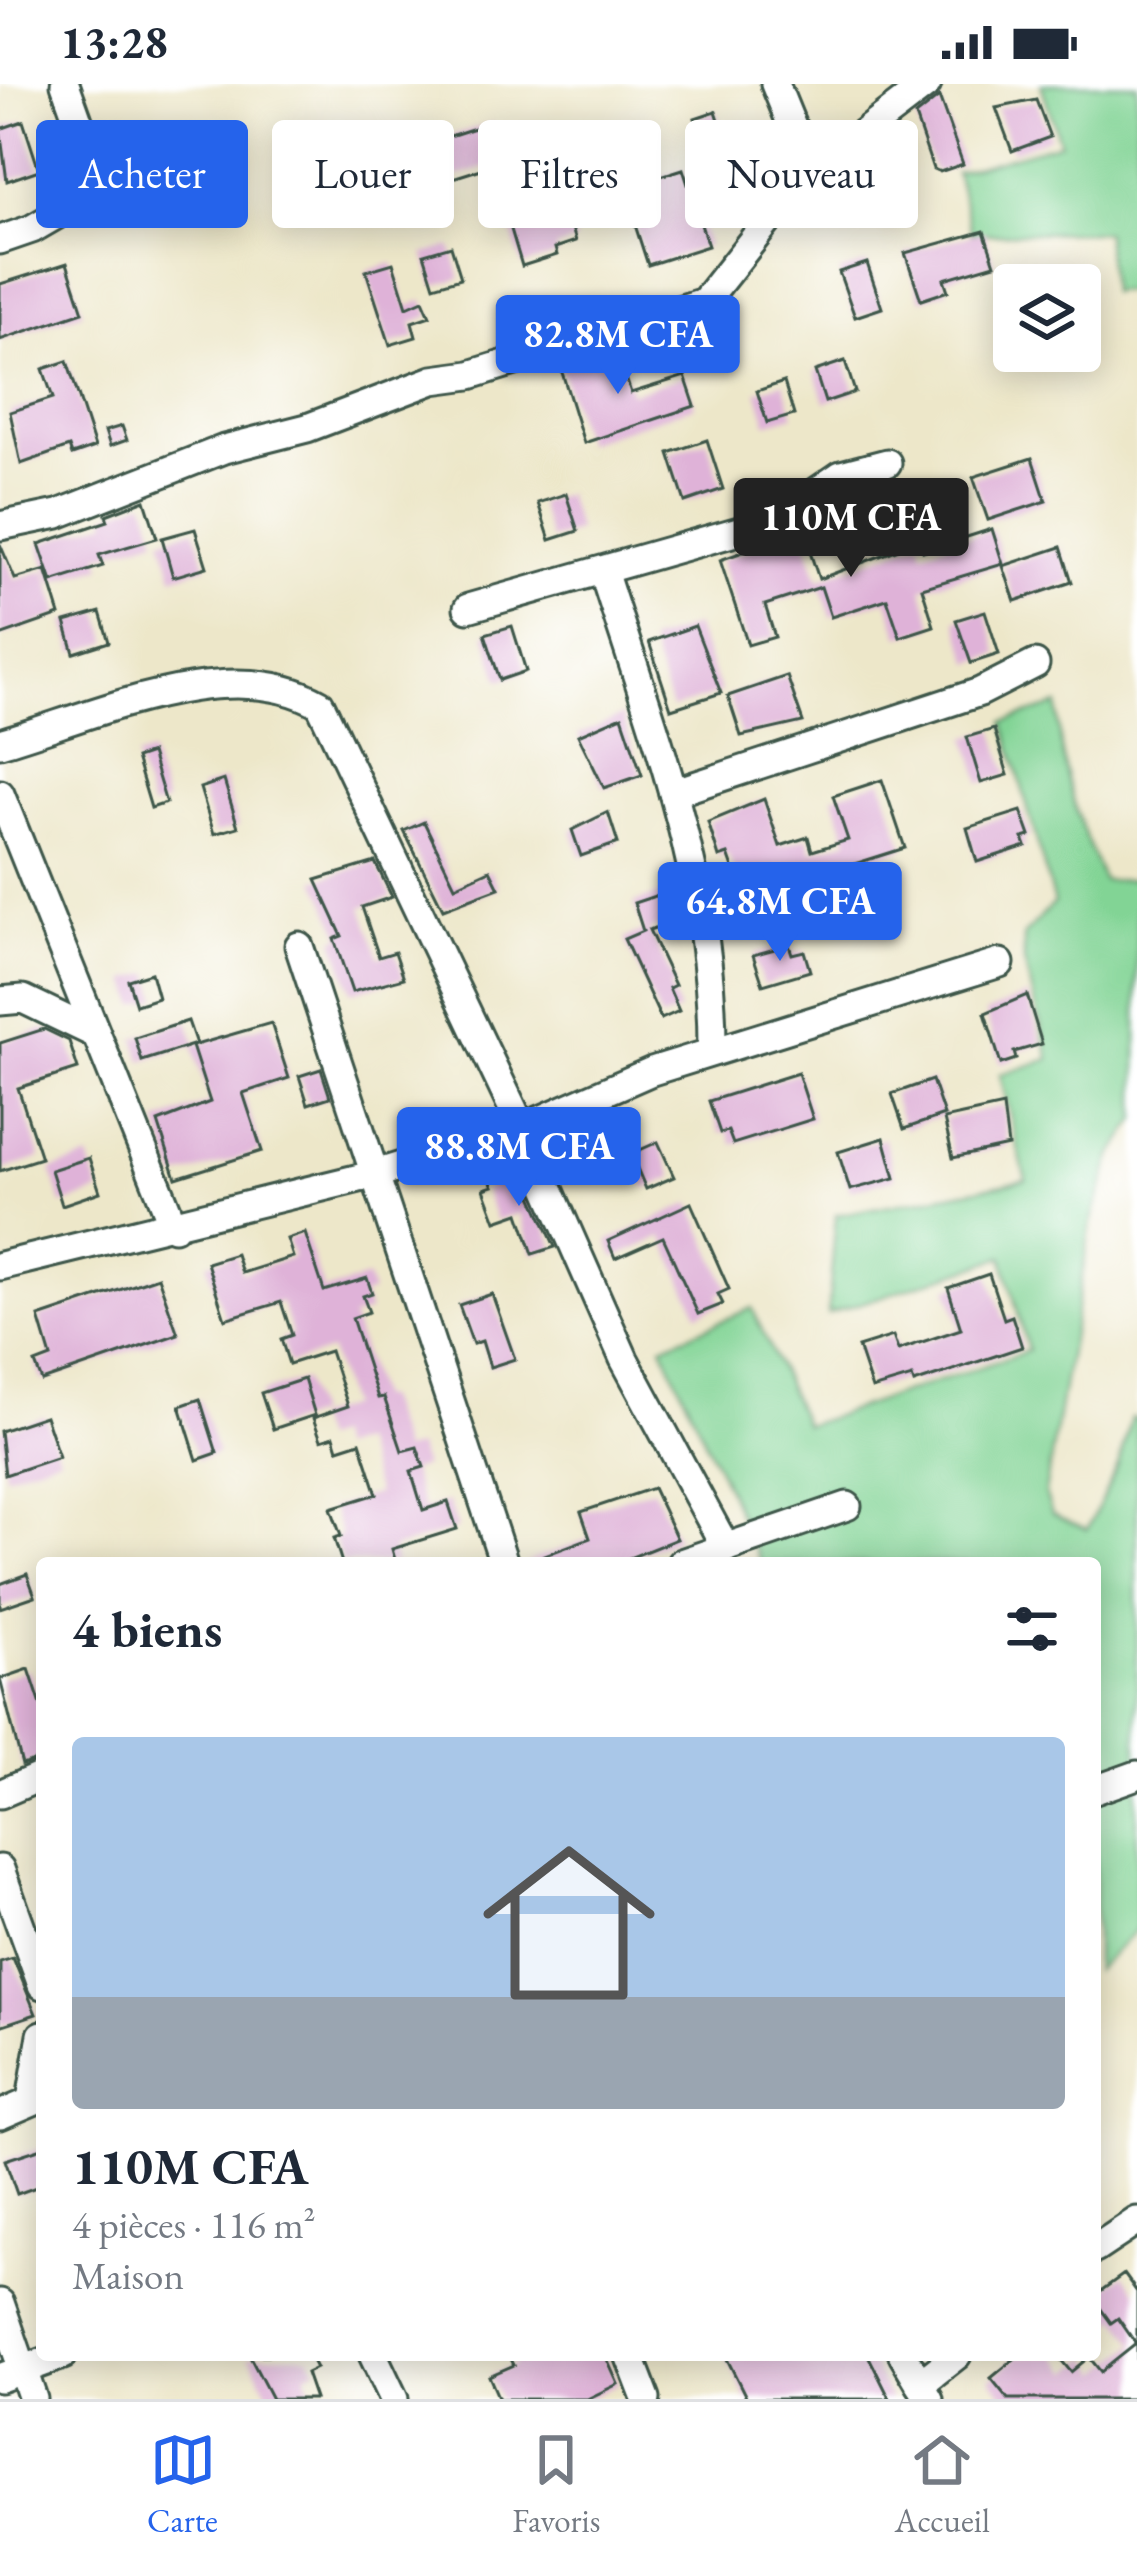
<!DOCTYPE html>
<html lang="fr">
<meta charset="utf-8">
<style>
:root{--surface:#fff;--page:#f2f2f3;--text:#1f2937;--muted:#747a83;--line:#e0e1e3;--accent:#2563eb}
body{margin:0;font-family:"EB Garamond",serif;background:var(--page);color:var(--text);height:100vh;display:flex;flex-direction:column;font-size:45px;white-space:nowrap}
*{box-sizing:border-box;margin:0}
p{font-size:39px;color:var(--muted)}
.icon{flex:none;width:66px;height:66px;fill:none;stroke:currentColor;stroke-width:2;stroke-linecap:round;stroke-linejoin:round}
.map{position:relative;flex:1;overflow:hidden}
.sheet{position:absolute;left:36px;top:1473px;width:1065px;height:804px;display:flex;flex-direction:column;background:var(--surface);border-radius:12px;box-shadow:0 6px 30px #0003}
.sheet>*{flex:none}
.guide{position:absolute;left:36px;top:36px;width:1065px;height:108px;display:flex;gap:24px}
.fabs{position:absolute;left:993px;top:180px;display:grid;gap:24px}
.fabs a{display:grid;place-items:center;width:108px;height:108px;border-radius:12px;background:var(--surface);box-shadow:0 6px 30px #0003;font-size:60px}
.price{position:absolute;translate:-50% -102px;padding:0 27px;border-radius:12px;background:var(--accent);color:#fff;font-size:39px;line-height:78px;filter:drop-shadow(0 3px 6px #0008)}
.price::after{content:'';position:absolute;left:50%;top:72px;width:36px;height:27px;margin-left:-18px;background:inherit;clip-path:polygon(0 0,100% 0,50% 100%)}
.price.current{background:#222;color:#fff}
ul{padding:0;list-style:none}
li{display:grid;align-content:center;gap:24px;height:636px;padding:0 36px}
li span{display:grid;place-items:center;height:372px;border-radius:12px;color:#555}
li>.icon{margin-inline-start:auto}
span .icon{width:216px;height:216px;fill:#fffc;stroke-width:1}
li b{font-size:51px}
h2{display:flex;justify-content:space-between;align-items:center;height:144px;padding:0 36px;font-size:51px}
.chip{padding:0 42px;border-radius:12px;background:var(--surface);box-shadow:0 6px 30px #0003;font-size:42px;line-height:108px}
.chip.current{background:var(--accent);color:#fff}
.status{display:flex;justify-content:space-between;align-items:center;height:84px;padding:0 60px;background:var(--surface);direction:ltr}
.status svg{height:33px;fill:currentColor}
.dock{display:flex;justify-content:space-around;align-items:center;height:168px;border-top:3px solid var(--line);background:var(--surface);font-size:33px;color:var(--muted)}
.dock a{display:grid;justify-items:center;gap:6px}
.dock .current{color:var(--accent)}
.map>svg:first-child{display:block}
.green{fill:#82d495;stroke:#508864;stroke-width:3}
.building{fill:#dfb2d8}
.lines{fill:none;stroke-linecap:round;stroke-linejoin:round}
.minor-casing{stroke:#3e564a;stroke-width:33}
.minor{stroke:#fff;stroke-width:27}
</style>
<div class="status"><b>13:28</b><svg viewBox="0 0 49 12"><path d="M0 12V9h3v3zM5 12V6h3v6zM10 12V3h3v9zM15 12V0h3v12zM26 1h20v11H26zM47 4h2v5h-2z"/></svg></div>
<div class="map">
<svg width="1137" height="2315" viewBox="0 0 1137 2315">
<rect width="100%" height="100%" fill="#fff"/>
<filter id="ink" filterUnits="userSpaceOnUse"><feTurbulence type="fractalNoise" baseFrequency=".00833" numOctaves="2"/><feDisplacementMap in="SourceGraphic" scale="24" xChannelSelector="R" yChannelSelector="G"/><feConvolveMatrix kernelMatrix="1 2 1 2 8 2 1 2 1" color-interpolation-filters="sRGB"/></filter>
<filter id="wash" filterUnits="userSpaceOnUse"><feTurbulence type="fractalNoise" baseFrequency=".004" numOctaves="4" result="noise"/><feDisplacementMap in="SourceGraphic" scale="48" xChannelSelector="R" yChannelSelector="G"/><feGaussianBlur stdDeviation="2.7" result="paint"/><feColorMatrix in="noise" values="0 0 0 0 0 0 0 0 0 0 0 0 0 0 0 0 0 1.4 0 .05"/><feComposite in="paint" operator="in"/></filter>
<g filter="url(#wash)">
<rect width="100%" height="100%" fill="#ede7c9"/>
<!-- green -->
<g class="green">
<path d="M1041,0H1137V206L1110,208L1105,148L972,150L956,88L1060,59Z"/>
<path d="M1058,621C1058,686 1079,738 1103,797L1137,795V1035L1113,1071L1091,1139L1045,1409L1052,1431L1087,1446L1118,1382L1131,1334L1137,1335V1846L1095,1886V1479H761L662,1262L752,1224L805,1342L1028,1267L1003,1173L828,1230L836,1131L1026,1096L1000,991L1050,975L1024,878V851L1054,819L1004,638Z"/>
</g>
<g id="blocks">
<!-- building -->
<g class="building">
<path d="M939,13L963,80L940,88L933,85L915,32Z"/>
<path d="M1036,16L1050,53L1012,67L996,24Z"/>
<path d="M716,27L725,54L704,60L695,34Z"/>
<path d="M23,37L39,86L7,97L0,45Z"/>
<path d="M494,38L507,77L427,102L415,63Z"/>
<path d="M683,85L708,162L648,181L623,104Z"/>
<path d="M566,125L576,157L555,164L557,171L522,182L510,142Z"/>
<path d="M984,147L995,180L944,195L948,207L921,216L905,169Z"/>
<path d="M451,162L461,194L434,202L424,170Z"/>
<path d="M67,179L83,228L0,256V200Z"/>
<path d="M393,179L407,223L423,216L430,232L412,238L416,253L390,261L366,187Z"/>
<path d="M867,179L882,224L855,233L839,188Z"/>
<path d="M616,264L631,309L685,292L695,322L584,359L560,282Z"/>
<path d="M67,277L95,363L72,371L69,363L21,380L10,328L53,314L43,285Z"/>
<path d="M845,277L855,308L825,318L815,287Z"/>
<path d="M784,298L794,331L767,339L757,307Z"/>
<path d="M122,342L127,356L110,362L105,347Z"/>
<path d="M707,356L723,405L685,418L669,369Z"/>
<path d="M1032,374L1046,417L988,436L973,393Z"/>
<path d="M566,410L578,447L550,456L538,419Z"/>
<path d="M145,416L157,454L99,471L103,482L52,498L39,460L108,437L106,431Z"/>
<path d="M195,445L207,483L173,493L162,454Z"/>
<path d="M992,445L1003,480L922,504L934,542L900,553L887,515L831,533L821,503L765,521L775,553L748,561L720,476L803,447L819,495L920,457L923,467Z"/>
<path d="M0,460L15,495L46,486L60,531L0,552Z"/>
<path d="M1061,463L1072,498L1015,517L1003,482Z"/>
<path d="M985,527L999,570L971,579L956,536Z"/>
<path d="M100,528L109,558L74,569L65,538Z"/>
<path d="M512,542L526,587L500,596L485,550Z"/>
<path d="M695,542L721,609L671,625L649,558Z"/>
<path d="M787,592L803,638L741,652L728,612Z"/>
<path d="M622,632L642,691L604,704L578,651Z"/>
<path d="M994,645L1008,691L981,699L967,653Z"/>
<path d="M151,669L166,719L151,724L136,674Z"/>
<path d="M224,696L238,743L214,750L200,704Z"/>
<path d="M882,696L905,764L744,815L728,770L719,773L708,738L764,715L780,762L808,753L812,767L848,756L833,712Z"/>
<path d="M1021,727L1030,752L1023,754L1026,762L977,778L967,744Z"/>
<path d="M608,728L618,759L581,772L572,746Z"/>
<path d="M424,738L455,802L490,786L499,804L443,825L404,747Z"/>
<path d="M375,778L392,813L362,823L379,873L395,868L404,894L352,908L334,855L342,852L316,796Z"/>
<path d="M670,807L679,836L649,846L675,901L669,904L679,927L661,935L624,855L643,847L634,819Z"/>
<path d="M789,861L792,870L804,867L810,887L763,901L753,871Z"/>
<path d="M151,889L158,914L136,921L128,896Z"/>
<path d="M1027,911L1042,960L1014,968L1016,975L1001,980L985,929Z"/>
<path d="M188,937L196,960L142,977L135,954Z"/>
<path d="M271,939L289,994L243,1009L262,1067L176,1094L158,1038L210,1018L192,962Z"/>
<path d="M44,945L69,957L78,985L18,1004L41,1074L0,1087V959Z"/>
<path d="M321,985L330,1013L308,1020L299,992Z"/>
<path d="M798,989L813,1035L733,1060L728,1047L720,1049L709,1017Z"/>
<path d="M932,996L944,1031L904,1045L892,1010Z"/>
<path d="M1003,1022L1008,1062L953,1074L944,1035Z"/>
<path d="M884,1054L895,1094L850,1106L838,1068Z"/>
<path d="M658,1058L674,1093L646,1105L631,1070Z"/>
<path d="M89,1074L100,1108L62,1121L51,1086Z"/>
<path d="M515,1087L517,1094L523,1092L555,1163L533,1170L519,1129L496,1137L484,1105L493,1102L490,1096Z"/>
<path d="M691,1119L729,1205L718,1210L723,1220L698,1230L663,1153L615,1174L608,1157Z"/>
<path d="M305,1149L324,1207L367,1194L372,1209L363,1212L369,1228L352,1234L378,1314L384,1313L402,1367L417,1363L424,1383L411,1387L423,1426L448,1418L457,1445L392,1465L396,1479H342L334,1454L341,1452L331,1424L377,1410L360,1358L338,1365L334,1352L321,1356L313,1334L348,1322L330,1267L289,1280L281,1255L292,1251L281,1218L225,1235L207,1179L236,1170L242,1189L293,1173L287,1155Z"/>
<path d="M989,1190L1004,1235L1012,1232L1022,1263L914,1299L912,1293L872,1305L858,1263L893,1252L898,1266L961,1245L948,1204Z"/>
<path d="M158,1193L178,1250L42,1297L35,1279L51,1273L39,1233Z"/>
<path d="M492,1210L515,1275L490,1283L482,1257L473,1260L459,1221Z"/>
<path d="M304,1295L315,1331L273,1345L261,1309Z"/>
<path d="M200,1315L217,1369L197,1376L180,1322Z"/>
<path d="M45,1332L59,1373L5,1391L0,1347Z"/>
<path d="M653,1404L677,1455L617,1479H524L590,1454L581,1428Z"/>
<path d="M27,1490L35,1512L0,1524V1500Z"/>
<path d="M29,1585L42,1624V1674L22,1681L0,1595Z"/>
<path d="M13,1874L36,1930L0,1942V1878Z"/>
<path d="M42,2064V2101L17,2110L5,2076Z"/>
<path d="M1124,2190L1137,2208V2315H1008L991,2294L1019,2271H1057L1071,2288L1089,2273L1101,2288L1136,2260L1118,2234L1111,2239L1095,2217V2211Z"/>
<path d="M249,2271H309L316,2284L306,2289L315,2315H272Z"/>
<path d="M509,2271H605L618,2300L587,2315H499L489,2292L514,2281Z"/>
<path d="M725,2271H868L890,2315H747Z"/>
</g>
</g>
</g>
<g filter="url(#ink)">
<use href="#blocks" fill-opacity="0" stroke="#3e564a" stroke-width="3"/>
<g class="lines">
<defs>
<g id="minor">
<path d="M798,99L927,0"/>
<path d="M0,156L32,145L94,109L90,70L65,0"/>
<path d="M0,442L58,430L224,365L307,344L433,296L470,291L704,218L798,99L799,59L775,0"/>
<path d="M603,487C654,648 713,796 712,967"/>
<path d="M468,524L774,437L841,391L887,379"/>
<path d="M0,659C94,632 230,567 320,620L522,1044L624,1275L726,1464"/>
<path d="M673,709L980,608L1035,580"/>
<path d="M0,710L174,1143"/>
<path d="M299,862L504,1479"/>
<path d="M0,917L23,915L96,950"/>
<path d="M0,1182L376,1090L522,1044L652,987L1000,879"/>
<path d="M681,1479L847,1422"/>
<path d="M1095,1706L1137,1691"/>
<path d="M0,1710L42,1692"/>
<path d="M0,1785L42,1901"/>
<path d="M31,2016L42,1951"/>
<path d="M0,2031L42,2013"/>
<path d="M1095,2165L1137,2137"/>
<path d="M0,2219L33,2315"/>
<path d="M373,2271L394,2315"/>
<path d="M629,2271L646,2315"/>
<path d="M903,2271L929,2315"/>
<path d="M0,2294L63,2271"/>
<path d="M920,2300L957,2271"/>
</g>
</defs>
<!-- minor casing -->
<use href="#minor" class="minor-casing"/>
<!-- minor -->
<use href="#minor" class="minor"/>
</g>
</g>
</svg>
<div class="fabs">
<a><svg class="icon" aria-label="layers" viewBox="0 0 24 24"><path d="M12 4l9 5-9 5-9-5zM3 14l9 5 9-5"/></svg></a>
</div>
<b class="price" style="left:618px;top:313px">82.8M CFA</b>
<b class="price current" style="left:851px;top:496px">110M CFA</b>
<b class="price" style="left:780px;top:880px">64.8M CFA</b>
<b class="price" style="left:519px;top:1125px">88.8M CFA</b>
<div class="guide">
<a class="chip current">Acheter</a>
<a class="chip">Louer</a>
<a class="chip">Filtres</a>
<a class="chip">Nouveau</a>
</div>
<section class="sheet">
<h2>4 biens<svg class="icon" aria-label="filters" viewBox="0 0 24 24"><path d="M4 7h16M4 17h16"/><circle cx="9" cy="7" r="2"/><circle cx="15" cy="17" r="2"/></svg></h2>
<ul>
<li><span style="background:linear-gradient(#a9c7e8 70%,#9aa5b1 0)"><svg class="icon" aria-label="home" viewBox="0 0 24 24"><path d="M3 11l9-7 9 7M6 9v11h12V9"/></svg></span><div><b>110M CFA</b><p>4 pièces · 116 m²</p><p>Maison</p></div></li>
</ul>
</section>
</div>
<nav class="dock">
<a class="current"><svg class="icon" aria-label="map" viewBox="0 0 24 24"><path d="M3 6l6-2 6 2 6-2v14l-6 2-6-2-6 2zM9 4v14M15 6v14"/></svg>Carte</a>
<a><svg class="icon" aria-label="saved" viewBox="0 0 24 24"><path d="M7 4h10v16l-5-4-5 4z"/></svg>Favoris</a>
<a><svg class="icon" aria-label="home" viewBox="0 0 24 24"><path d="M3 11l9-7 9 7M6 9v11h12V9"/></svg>Accueil</a>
</nav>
